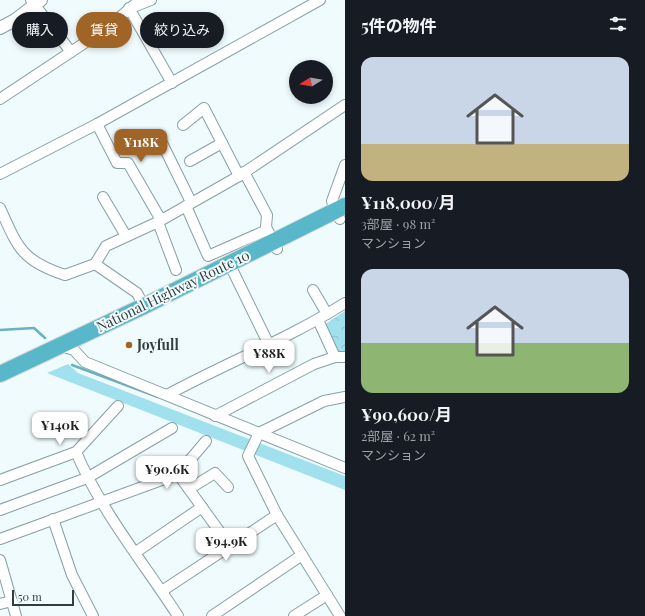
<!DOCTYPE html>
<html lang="ja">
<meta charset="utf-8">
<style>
:root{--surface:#171b24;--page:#242831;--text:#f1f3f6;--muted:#9ea1a6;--accent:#a16427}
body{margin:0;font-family:"Playfair Display","Noto Sans JP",serif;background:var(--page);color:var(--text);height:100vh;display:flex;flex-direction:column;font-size:15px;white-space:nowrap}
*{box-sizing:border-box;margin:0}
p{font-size:13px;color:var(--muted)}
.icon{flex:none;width:22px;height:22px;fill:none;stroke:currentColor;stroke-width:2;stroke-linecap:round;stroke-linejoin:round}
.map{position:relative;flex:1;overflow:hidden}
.panel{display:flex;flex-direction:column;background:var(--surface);width:300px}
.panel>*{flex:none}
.top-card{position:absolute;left:12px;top:12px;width:273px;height:36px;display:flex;gap:8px}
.needle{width:26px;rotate:259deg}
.buttons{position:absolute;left:289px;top:60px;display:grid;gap:8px}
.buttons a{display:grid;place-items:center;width:44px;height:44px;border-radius:50%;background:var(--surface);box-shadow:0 2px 6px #0003;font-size:20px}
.scale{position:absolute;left:12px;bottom:10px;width:62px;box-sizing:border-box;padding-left:4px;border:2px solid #323d3f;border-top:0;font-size:11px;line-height:14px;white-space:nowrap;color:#323d3f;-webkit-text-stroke:3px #f0fbfd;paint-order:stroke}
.price{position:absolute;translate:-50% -34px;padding:0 9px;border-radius:8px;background:#fff;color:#222;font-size:13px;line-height:26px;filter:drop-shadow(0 1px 2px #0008)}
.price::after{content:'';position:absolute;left:50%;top:24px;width:12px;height:9px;margin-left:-6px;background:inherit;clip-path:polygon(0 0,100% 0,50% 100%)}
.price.on{background:var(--accent);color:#fff}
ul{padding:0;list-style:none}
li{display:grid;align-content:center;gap:8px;height:212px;padding:0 16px}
li span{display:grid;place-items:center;height:124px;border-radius:12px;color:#555}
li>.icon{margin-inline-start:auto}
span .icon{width:72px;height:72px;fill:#fffc;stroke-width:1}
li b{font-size:17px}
h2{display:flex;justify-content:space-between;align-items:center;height:48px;padding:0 16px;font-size:17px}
.pill{padding:0 14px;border-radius:18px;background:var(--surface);box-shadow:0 2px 6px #0003;font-size:14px;line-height:36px}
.pill.on{background:var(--accent);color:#fff}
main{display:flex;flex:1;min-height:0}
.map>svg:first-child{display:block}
.grass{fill:#a1e0ed}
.park{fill:url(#park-crowns)}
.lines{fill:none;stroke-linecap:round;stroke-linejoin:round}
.stream{stroke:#65b3c3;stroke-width:2.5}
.minor-casing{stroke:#86a0a5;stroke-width:12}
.tertiary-casing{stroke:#86a0a5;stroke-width:14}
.trunk-casing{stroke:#d6d8d9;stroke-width:18}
.minor{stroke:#fff;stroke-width:10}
.tertiary{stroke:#fff;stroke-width:12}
.trunk{stroke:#58b8ca;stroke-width:16}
.poi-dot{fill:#a16427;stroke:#f0fbfd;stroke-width:1.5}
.labels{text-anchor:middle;stroke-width:4;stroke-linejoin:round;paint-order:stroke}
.street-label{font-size:14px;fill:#323d3f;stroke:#f0fbfd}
.poi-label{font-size:14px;font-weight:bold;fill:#323d3f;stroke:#f0fbfd;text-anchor:start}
</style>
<main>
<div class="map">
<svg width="345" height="616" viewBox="0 0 345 616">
<defs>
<pattern id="park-crowns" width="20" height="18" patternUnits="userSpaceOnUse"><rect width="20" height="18" fill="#a1e0ed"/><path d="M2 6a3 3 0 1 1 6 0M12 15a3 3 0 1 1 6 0" fill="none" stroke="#8bc1cc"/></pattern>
</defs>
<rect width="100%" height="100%" fill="#f0fbfd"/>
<!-- grass -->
<path class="grass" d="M68,364L78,373L345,476V490L47,373Z"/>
<!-- park -->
<path class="park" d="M345,311V353H336L324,325Z"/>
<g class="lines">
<!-- stream -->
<g class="stream">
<path d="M0,330L34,328L45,338"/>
<path d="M72,365L158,397"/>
</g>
<defs>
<g id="minor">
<path d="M31,0L71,52"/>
<path d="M133,7L151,0"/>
<path d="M129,8L172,83"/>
<path d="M0,99L107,28L140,0"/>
<path d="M97,124L117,163H128L161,220"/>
<path d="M183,125L204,108L239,176"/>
<path d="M161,141L191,202"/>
<path d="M190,161L222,143"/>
<path d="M244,172L267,215L266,227L277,249"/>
<path d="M0,174L97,124L320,0"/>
<path d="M103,197L126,236"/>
<path d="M186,206L208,256L267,230"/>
<path d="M0,208C18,248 22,261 65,275L95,264L106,246L158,222L239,176L345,105"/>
<path d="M340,219L335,211L332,201L345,165"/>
<path d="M158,222L176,270"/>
<path d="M229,263L269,345"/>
<path d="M95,264L137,293L144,306"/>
<path d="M313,290L327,314"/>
<path d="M318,320L335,357"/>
<path d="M60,346L74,350L85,362L345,468"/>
<path d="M167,395C226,363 288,339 345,303"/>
<path d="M215,416L314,364L335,357H345"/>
<path d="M76,452C101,511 143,562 178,616"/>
<path d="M178,474L230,546"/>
<path d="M0,480L76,452L118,406"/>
<path d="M189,489L215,473L228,487"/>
<path d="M0,510L87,478L172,428"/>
<path d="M53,519L72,575L93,616"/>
<path d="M0,539L178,474L206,441"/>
<path d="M136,552L202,507"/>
<path d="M0,560L16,616"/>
<path d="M162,591L277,515"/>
<path d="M0,604L12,601"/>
<path d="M212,616L302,555"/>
<path d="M294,616L327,595"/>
<path d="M340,616L277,515L248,456L259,433L324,401L345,397"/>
</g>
<path id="tertiary" d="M0,28L15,20L41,0"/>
<path id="trunk" d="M0,374L144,306L345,206"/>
</defs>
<!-- minor casing -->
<use href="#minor" class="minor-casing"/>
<!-- tertiary casing -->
<use href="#tertiary" class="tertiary-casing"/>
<!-- trunk casing -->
<use href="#trunk" class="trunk-casing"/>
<!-- minor -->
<use href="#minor" class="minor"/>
<!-- tertiary -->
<use href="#tertiary" class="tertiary"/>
<!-- trunk -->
<use href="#trunk" class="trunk"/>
</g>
<!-- markers -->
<circle class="poi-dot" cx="129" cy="345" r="4"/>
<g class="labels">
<!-- street labels -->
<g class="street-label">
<text transform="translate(173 291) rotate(-26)" y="5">National Highway Route 10</text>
</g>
<!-- poi labels -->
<g class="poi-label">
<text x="137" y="350">Joyfull</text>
</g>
</g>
</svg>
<div class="buttons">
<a><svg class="needle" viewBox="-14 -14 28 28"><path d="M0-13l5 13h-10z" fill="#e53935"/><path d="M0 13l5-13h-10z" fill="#9ea1a6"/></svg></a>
</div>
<div class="scale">50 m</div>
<b class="price on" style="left:141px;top:163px">¥118K</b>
<b class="price" style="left:269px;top:374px">¥88K</b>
<b class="price" style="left:60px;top:446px">¥140K</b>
<b class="price" style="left:167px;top:490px">¥90.6K</b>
<b class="price" style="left:226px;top:562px">¥94.9K</b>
<div class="top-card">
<a class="pill">購入</a>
<a class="pill on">賃貸</a>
<a class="pill">絞り込み</a>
</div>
</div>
<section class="panel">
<h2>5件の物件<svg class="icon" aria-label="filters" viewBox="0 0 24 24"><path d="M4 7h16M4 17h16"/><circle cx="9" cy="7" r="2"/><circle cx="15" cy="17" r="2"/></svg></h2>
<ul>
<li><span style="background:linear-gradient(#c9d6e8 70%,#c2b280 0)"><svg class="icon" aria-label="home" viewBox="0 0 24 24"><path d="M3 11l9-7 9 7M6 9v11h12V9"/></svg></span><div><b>¥118,000/月</b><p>3部屋 · 98 m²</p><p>マンション</p></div></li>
<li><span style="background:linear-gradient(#c9d6e8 60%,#8fb573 0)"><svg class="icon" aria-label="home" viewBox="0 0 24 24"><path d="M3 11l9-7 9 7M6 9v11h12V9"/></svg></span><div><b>¥90,600/月</b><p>2部屋 · 62 m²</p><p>マンション</p></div></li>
</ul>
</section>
</main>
